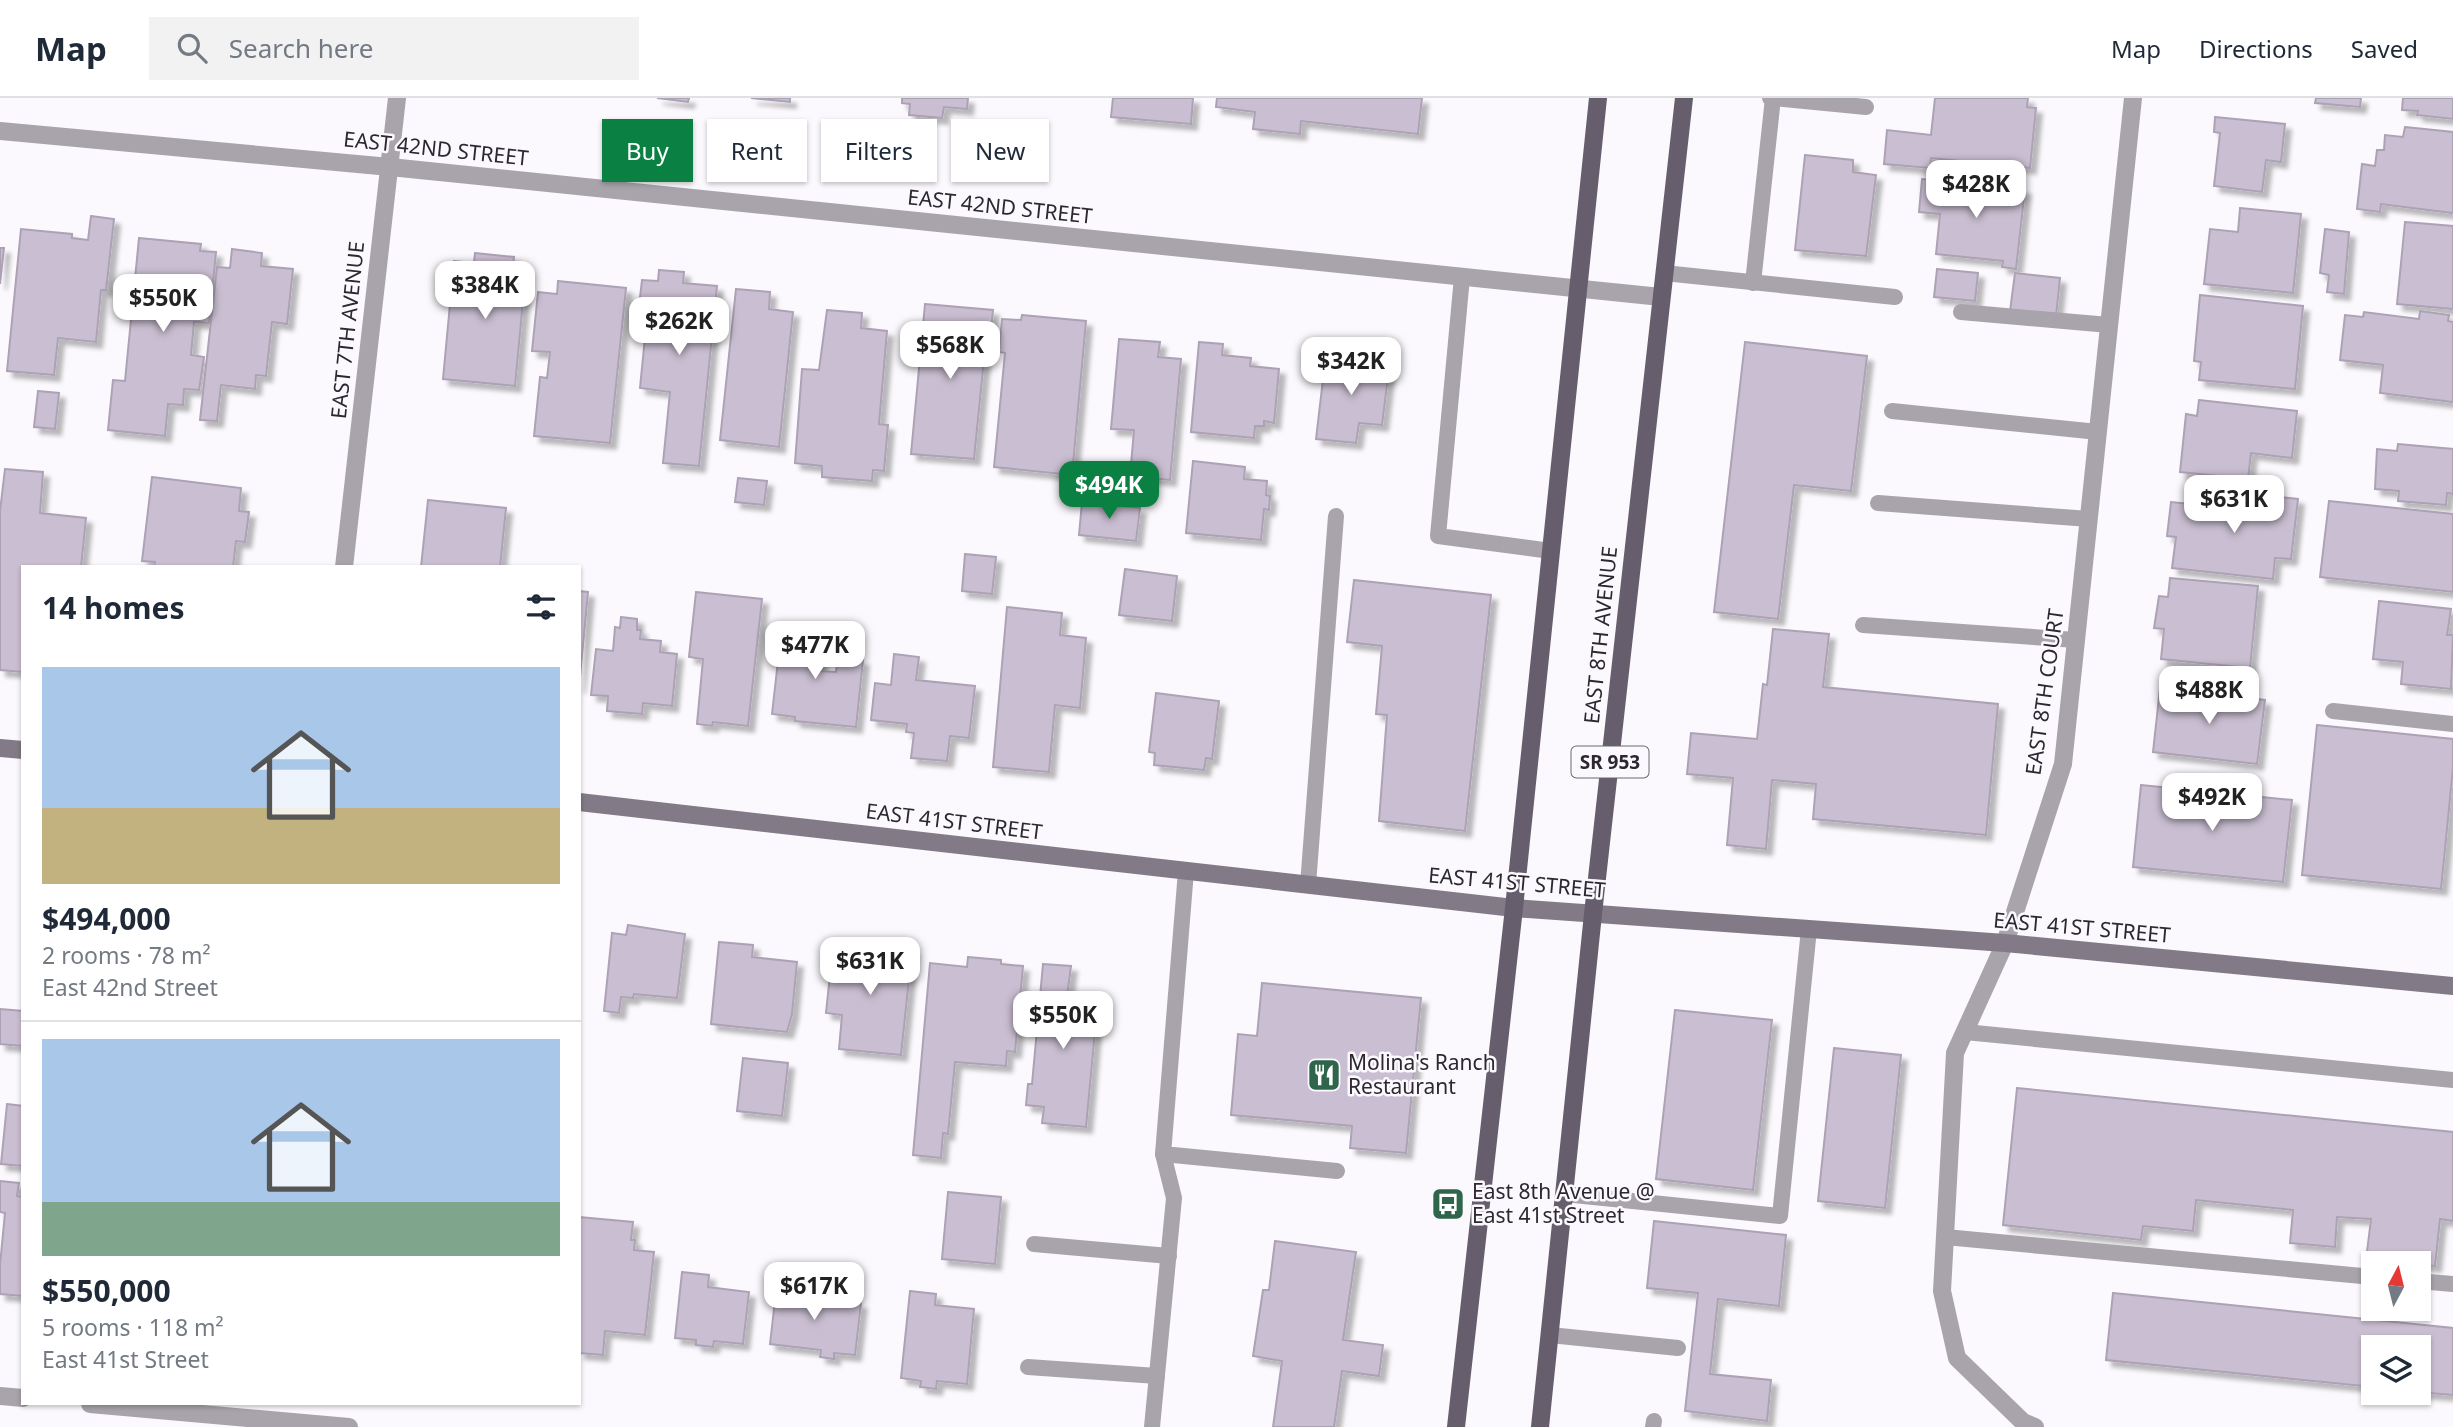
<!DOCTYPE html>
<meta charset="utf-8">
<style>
:root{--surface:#fff;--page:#f2f2f3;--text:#1f2937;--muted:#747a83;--line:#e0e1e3;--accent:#0b8043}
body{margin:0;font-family:"Noto Sans",sans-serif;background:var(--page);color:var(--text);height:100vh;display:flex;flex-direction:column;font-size:26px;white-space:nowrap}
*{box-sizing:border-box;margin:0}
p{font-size:23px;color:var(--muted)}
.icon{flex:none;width:38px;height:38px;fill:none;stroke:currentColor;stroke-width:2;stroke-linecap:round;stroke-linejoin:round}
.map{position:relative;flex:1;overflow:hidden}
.side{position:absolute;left:21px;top:467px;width:560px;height:840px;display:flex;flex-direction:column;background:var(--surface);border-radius:0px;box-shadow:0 2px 5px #0004}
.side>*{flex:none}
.banner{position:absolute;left:602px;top:21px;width:665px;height:63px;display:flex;gap:14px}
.needle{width:46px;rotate:7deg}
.buttons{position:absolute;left:2361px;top:1153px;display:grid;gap:14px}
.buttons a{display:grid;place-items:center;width:70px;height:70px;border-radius:0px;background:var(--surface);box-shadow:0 2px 5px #0004;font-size:35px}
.price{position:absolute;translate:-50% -60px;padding:0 16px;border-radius:14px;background:#fff;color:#222;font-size:23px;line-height:46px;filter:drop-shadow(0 2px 4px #0008)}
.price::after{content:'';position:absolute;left:50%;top:42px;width:21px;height:16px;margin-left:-10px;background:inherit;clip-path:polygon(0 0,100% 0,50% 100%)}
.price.current{background:var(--accent);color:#fff}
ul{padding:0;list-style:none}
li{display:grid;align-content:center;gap:14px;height:371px;padding:0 21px}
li+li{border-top:2px solid var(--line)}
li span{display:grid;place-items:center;height:217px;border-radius:0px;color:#555}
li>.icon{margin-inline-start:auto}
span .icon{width:126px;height:126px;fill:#fffc;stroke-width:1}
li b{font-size:30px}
h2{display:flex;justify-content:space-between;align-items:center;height:84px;padding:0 21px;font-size:30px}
.chip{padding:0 24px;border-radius:0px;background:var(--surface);box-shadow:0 2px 5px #0004;font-size:24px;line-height:63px}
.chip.current{background:var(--accent);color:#fff}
header{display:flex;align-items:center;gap:42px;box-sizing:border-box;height:98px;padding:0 35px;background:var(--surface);border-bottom:2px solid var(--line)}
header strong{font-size:33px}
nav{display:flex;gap:38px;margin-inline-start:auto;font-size:24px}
.search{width:490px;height:63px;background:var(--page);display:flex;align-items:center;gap:18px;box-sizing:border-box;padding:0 24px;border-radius:0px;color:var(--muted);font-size:26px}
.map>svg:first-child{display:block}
.building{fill:#cabfd2;stroke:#ada2b5;stroke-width:2;filter:url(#shadow)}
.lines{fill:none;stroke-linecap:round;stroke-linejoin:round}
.lane{stroke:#a9a4ac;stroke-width:16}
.street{stroke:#a9a4ac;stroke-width:18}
.secondary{stroke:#827b87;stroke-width:18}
.primary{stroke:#665e6d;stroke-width:18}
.labels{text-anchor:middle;stroke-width:5;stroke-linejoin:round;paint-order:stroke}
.shield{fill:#fbf9fd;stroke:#6b676e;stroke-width:2}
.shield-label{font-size:19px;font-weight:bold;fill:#2d2830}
.street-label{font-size:21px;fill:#2d2830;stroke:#fbf9fd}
.poi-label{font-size:21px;fill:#2d2830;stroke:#fbf9fd;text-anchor:start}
</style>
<header>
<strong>Map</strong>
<div class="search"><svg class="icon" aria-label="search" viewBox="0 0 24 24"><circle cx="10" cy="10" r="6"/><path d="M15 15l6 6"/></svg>Search here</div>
<nav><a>Map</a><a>Directions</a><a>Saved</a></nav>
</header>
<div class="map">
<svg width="2453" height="1329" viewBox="0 0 2453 1329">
<defs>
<filter id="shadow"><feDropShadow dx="6" dy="6" stdDeviation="2" flood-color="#0004"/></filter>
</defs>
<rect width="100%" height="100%" fill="#fbf9fd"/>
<!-- building -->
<g class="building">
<path d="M657,0H689L688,4Z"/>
<path d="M751,0H790V4Z"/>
<path d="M902,0H968L967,11L944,9L942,20L909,17L910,6L902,5Z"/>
<path d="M1113,0H1193L1191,26L1111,19Z"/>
<path d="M1217,0H1422L1418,36L1301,23L1300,36L1253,31L1255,14L1216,9Z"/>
<path d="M1935,0H2028L2027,9L2036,10L2030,70L1931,60L1930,70L1884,66L1887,32L1931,37Z"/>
<path d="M2316,0H2361L2360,9L2315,5Z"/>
<path d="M2403,0H2453V21L2417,17L2418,13L2402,12Z"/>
<path d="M2215,19L2285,26L2281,64L2266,62L2262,94L2214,88L2220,35L2214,34Z"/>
<path d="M2405,29L2453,34V115L2381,106L2380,114L2357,111L2362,66L2375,68L2377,52H2384L2385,37L2403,39Z"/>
<path d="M1805,57L1853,62V74L1876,77L1866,158L1795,152Z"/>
<path d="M1922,81L2025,91L2016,171L2002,169L2003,163L1936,156L1940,116L1919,114Z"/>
<path d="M2240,110L2301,116L2293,195L2204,186L2210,131L2238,134Z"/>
<path d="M91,118L114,121L106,192H101L96,244L58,240L54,277L7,273L21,131L72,136V140L88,142Z"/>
<path d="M2405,124L2453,128V211L2397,206Z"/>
<path d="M2325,131L2349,134L2344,196L2327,194L2329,177L2320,175Z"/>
<path d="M139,140L201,146L200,153L216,154L209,225L194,224L191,257L204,259L199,292L184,291L183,307L168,306L165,338L108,332L113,282L125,283Z"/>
<path d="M0,150H4L0,186Z"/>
<path d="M232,151L262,155L261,168L293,171L287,226L272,224L266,278L256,277L255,291L221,287L217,323L200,322L217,169L230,170Z"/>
<path d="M475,155L514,159L513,169L526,171L515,288L443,281L454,163L474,165Z"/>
<path d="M1937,171L1978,175L1975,203L1934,199Z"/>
<path d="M659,172L684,174L683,185L717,188L699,368L663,365L670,294L640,290L647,219L638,217L642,182L658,183Z"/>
<path d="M2015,175L2060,180L2056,218L2010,213Z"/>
<path d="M558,183L626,190L610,345L534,338L540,279L547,280L550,254L532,253L538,194L557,196Z"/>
<path d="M736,191L770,194L769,211L793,214L779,349L720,342Z"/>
<path d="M2200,197L2303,208L2295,291L2199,282L2201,264L2194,263Z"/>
<path d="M925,206L993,212L989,252L985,251L974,361L911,356Z"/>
<path d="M827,212L862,215L861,230L887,233L879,326L888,327L884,373L873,372L872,383L822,379V368L795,365L802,271L819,272Z"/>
<path d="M2420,213L2449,217L2448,223L2453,224V304L2380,295L2383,267L2340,262L2345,217L2363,219L2364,214L2419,221Z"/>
<path d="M1022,217L1086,223L1072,377L994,369L1005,255L999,254L1002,221L1021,222Z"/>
<path d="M1119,241L1160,244L1158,259L1181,261L1170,382L1130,378L1134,332L1111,331Z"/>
<path d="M1199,244L1223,246L1222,257L1251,260L1250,268L1279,271L1274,325L1264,323V328H1255L1254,340L1191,334Z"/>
<path d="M1745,244L1867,258L1851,393L1794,387L1778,521L1714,514Z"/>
<path d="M1344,253L1372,256L1371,269L1389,270L1382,327L1359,325L1356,345L1316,341L1325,264L1342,266Z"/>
<path d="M38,293L59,295L55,331L34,329Z"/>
<path d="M2199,302L2297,313L2292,360L2251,355L2248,381L2180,374L2186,316L2197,318Z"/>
<path d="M2398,346L2453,351V396L2447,395L2446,407L2398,403L2399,393L2375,391L2377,351L2397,353Z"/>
<path d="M1193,363L1245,369L1244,381L1267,383L1266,397L1270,398L1269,412L1264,411L1261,442L1186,435Z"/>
<path d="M5,371L43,374L40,415L86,420L81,469H23V574L0,572V413Z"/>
<path d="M152,379L241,390L239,413L249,414L245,444L236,443L233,469H154L155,464L142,463Z"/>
<path d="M738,380L767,383L764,407L735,404Z"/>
<path d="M2234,394L2298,401L2291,461L2275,460L2273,481L2172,470L2176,439L2167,438L2171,404L2232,410Z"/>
<path d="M428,402L506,410L500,469H421Z"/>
<path d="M2329,403L2453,416V494L2320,479Z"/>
<path d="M1082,404L1140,410L1136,443L1079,437Z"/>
<path d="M965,456L996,459L992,496L962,493Z"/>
<path d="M1125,471L1177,478L1172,523L1119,517Z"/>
<path d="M2170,480L2258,488L2250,570L2161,561L2164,531L2154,530L2159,498L2168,499Z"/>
<path d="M1354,482L1491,497L1465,733L1379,723L1387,617L1376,616L1382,548L1347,544Z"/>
<path d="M579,493L588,494L579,590Z"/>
<path d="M696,494L762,501L748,628L713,624L712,628L697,626L703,561L689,559Z"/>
<path d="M2379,503L2451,511L2447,537H2453L2451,591L2401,586L2403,564L2373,561Z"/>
<path d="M1007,509L1062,515L1060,537L1086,540L1080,610L1055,607L1049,674L993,669Z"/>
<path d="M621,519L637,521V532H641L640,541L661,543L660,554L677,556L672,608L643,605L642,616L607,613L608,598L591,597L596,551L613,553L615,529L620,530Z"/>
<path d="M782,527L825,531L820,573L836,574L838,559L863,562L856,629L795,623V619L772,616Z"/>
<path d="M1773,531L1829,536L1823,589L1998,606L1986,737L1813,721L1816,686L1772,682L1766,751L1727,747L1733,680L1687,676L1691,635L1757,641L1763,586L1767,587Z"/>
<path d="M894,556L919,559L916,582L975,588L969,640L950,638L947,663L911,660L914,635L906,634L907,626L871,622L875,585L891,587Z"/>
<path d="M2160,590L2265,602L2257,666L2153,654Z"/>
<path d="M1156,595L1219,603L1212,661L1206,660L1204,672L1154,667L1155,655L1149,654Z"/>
<path d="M2317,627L2453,641V670L2441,791L2302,777Z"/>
<path d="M2141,687L2292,702L2283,784L2133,769Z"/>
<path d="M628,827L685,836L677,900L634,896L633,900L621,899L619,915L604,913L612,835L626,837Z"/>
<path d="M719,844L753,847L752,859L797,864L792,916L787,934L711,926Z"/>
<path d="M833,848L876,853L877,848L912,852L901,957L839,951L842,917L826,915Z"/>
<path d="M968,859L1001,862V866L1023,868L1015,954L1007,953L1006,968L955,964L948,1036L943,1035L941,1060L913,1057L930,865L967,869Z"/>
<path d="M1043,866L1071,868L1067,898L1098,901L1086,1029L1042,1025L1044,1009L1026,1007L1028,986H1032Z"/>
<path d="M1262,885L1421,900L1406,1055L1350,1050L1352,1028L1231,1017L1238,936L1257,938Z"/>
<path d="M0,911L23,913V948L0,946Z"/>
<path d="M1675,912L1772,922L1753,1092L1656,1081Z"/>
<path d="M1834,950L1901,957L1885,1110L1818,1103Z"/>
<path d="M743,960L788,965L782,1018L737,1013Z"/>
<path d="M2017,990L2453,1034V1123L2440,1121L2435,1168L2366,1162L2371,1121L2337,1119L2335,1149L2290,1145L2293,1112L2196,1102L2193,1133L2143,1128L2141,1142L2003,1127Z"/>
<path d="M7,1006L23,1008V1068L1,1066Z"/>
<path d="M0,1083L19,1085L17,1098L23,1099V1198L0,1196V1167L5,1115L0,1114Z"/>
<path d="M948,1094L1001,1099L995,1166L942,1161Z"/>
<path d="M579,1119L633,1124L631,1142H635L634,1152L654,1154L645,1237L605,1233L603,1257L579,1255Z"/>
<path d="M1654,1123L1786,1137L1779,1208L1718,1201L1710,1276L1771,1282L1767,1323L1685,1313L1698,1195L1647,1190Z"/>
<path d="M1275,1143L1356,1154L1343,1242L1383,1247L1379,1278L1342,1273L1334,1329H1273L1282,1263L1253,1258L1263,1192H1269Z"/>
<path d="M682,1174L709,1177L708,1189L749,1194L743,1246L714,1243L713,1249L696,1247V1242L675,1240Z"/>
<path d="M777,1185L813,1189L812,1199L861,1205L855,1257L834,1255V1261L820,1259L821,1252L770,1246Z"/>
<path d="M910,1193L936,1196L935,1207L974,1211L967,1286L937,1283L936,1291L920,1289L921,1283L901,1280Z"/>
<path d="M2113,1195L2453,1230V1297L2418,1294V1250H2373V1289L2106,1262Z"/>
</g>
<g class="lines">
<!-- lane -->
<g class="lane">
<path d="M1773,0L1866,9"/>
<path d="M1664,175L1895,199"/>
<path d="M1462,179L1438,438L1551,453"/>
<path d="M1753,185L1773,0H1770"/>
<path d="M1961,214L2109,227"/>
<path d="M1892,313L2098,334"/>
<path d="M1878,405L2089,421"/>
<path d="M1863,527L2076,542"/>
<path d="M2333,613L2453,626"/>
<path d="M1186,773L1163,1056L1337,1073"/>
<path d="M1308,787L1336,418"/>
<path d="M1965,934L2453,982"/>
<path d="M1564,1096L1780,1118L1809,831"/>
<path d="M1945,1139L2373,1179"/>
<path d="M1034,1146L1169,1158"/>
<path d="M2418,1183L2453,1186"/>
<path d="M1550,1237L1678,1250"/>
<path d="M1028,1269L1157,1278"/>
<path d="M1152,1329L1174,1100L1163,1056"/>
<path d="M1653,1329L1654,1323"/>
</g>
<!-- street -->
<g class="street">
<path d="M0,33L390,69L1661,199"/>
<path d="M344,469L397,0"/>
<path d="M0,1298L23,1300"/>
<path d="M90,1306L349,1329"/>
<path d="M2035,1329L2023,1324L1957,1260L1942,1193L1955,955L2005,845L2063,666L2133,0"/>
</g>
<!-- secondary -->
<g class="secondary">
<path d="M0,650L23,652"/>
<path d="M579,704L1514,810L2005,845L2453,888"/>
</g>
<!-- primary -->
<g class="primary">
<path d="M1456,1329L1514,810L1598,0"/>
<path d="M1540,1329L1593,816L1684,0"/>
</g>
</g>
<!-- icons -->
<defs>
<symbol id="restaurant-square" viewBox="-11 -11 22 22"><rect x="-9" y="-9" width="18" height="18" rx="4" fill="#2f654b" stroke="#fbf9fd"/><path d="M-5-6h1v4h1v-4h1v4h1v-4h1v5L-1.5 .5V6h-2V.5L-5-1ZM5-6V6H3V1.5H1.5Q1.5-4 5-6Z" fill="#fff"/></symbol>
<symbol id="bus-square" viewBox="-11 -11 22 22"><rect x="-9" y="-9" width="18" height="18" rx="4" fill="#2f654b" stroke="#fbf9fd"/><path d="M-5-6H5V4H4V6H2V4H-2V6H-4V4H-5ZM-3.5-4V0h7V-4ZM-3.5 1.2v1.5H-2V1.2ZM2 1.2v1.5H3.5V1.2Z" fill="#fff"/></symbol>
</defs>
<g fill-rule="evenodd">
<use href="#restaurant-square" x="1305" y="958" width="38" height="38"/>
<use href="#bus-square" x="1429" y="1087" width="38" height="38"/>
</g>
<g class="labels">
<!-- shield labels -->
<rect class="shield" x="1571.5" y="648.5" width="77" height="31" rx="5"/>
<g class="shield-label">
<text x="1610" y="671">SR 953</text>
</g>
<!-- street labels -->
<g class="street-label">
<text transform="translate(436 51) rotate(6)" y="7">EAST 42ND STREET</text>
<text transform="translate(1000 109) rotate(6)" y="7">EAST 42ND STREET</text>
<text transform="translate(348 232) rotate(-84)" y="7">EAST 7TH AVENUE</text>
<text transform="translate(1601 537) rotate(-84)" y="7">EAST 8TH AVENUE</text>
<text transform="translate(2045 594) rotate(-82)" y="7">EAST 8TH COURT</text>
<text transform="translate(954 724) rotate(7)" y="7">EAST 41ST STREET</text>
<text transform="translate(1517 785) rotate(5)" y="7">EAST 41ST STREET</text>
<text transform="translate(2082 830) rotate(5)" y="7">EAST 41ST STREET</text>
</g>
<!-- poi labels -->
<g class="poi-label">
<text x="1348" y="972">Molina's Ranch<tspan x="1348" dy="24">Restaurant</tspan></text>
<text x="1472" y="1101">East 8th Avenue @<tspan x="1472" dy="24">East 41st Street</tspan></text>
</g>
</g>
</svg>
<div class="buttons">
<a><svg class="needle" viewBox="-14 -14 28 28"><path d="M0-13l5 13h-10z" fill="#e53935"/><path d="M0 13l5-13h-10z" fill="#747a83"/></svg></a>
<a><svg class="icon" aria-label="layers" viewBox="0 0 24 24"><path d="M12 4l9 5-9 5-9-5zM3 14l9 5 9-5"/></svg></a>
</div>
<b class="price" style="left:1976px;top:122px">$428K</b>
<b class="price" style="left:485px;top:223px">$384K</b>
<b class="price" style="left:163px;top:236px">$550K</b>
<b class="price" style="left:679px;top:259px">$262K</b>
<b class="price" style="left:950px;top:283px">$568K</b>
<b class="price" style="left:1351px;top:299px">$342K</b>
<b class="price current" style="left:1109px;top:423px">$494K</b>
<b class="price" style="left:2234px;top:437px">$631K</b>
<b class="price" style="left:815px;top:583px">$477K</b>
<b class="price" style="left:2209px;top:628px">$488K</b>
<b class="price" style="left:2212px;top:735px">$492K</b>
<b class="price" style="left:870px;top:899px">$631K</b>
<b class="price" style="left:1063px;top:953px">$550K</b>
<b class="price" style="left:814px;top:1224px">$617K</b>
<div class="banner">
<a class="chip current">Buy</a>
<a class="chip">Rent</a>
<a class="chip">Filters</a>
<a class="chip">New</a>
</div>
<section class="side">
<h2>14 homes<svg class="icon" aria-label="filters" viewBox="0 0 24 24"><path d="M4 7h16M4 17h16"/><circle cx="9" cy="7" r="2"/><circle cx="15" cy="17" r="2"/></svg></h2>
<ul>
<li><span style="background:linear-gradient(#a9c7e8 65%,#c2b280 0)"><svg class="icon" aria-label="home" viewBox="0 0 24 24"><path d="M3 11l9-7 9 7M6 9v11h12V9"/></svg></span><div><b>$494,000</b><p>2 rooms · 78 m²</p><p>East 42nd Street</p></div></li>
<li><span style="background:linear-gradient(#a9c7e8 75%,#7fa58c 0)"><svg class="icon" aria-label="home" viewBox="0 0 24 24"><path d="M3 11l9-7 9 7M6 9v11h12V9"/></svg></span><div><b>$550,000</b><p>5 rooms · 118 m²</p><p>East 41st Street</p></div></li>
</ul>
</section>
</div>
